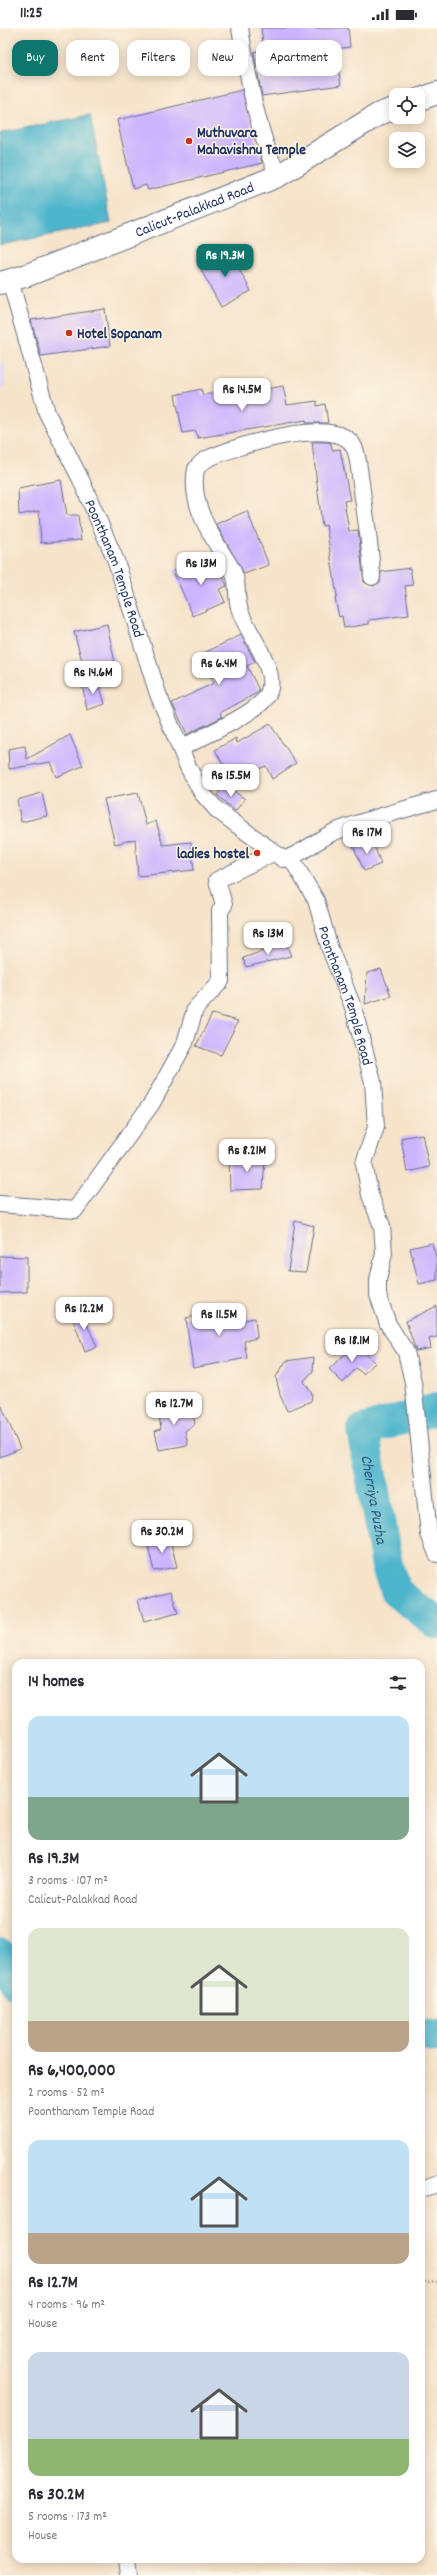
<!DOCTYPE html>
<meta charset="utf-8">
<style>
:root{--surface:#fff;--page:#f7f7f7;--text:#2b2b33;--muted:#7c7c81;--accent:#0f766e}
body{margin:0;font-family:Dekko,sans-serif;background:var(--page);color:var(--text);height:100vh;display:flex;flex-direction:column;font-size:15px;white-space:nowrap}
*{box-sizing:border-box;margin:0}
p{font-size:13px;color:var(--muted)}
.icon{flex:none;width:22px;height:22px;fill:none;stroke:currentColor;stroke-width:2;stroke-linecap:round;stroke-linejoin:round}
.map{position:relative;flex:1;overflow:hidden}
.side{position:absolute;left:12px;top:1631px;width:413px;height:904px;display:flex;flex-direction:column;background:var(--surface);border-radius:12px;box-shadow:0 2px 10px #0003}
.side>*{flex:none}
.banner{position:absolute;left:12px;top:12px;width:413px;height:36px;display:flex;gap:8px}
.buttons{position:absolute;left:389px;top:60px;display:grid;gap:8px}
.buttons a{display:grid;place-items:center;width:36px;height:36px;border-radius:8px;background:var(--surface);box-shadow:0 2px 10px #0003;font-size:20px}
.price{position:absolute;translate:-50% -34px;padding:0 9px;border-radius:8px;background:#fff;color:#222;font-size:13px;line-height:26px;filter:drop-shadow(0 1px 2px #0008)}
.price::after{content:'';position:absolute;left:50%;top:24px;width:12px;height:9px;margin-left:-6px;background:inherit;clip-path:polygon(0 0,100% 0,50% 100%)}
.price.current{background:var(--accent);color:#fff}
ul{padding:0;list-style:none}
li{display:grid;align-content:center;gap:8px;height:212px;padding:0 16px}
li span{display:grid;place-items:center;height:124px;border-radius:12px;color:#555}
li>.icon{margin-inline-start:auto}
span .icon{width:72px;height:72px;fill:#fffc;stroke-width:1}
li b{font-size:17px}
h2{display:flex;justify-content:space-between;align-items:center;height:48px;padding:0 16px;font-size:17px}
.tag{padding:0 14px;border-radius:12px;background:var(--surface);box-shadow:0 2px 10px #0003;font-size:14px;line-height:36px}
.tag.current{background:var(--accent);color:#fff}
.status{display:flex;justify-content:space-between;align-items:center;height:28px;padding:0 20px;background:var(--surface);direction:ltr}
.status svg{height:11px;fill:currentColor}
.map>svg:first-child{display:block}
.built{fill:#ded5f5}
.water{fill:#4eb5cc;stroke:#347295}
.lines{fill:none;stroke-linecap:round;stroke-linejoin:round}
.river{stroke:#4eb5cc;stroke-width:32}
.building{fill:#ccb5ff}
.street-casing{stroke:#686e84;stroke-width:18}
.highway-casing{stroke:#686e84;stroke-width:24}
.path{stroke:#686e84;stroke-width:2.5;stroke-dasharray:1 3;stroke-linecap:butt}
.street{stroke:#fff;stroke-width:16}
.highway{stroke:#fff;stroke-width:22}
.poi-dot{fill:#c8321e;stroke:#fcf5e5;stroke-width:1.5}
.labels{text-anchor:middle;stroke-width:3;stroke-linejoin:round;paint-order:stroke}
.poi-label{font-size:15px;font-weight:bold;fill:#1b2f5e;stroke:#fcf5e5;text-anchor:start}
.street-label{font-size:15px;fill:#1b2f5e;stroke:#fcf5e5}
.water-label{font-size:16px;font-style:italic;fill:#2a577f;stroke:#fcf5e5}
</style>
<div class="status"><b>11:25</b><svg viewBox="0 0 49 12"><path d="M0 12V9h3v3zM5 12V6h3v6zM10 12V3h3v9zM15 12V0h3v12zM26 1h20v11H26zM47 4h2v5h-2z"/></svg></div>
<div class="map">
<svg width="437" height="2547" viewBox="0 0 437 2547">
<rect width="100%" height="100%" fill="#fcf5e5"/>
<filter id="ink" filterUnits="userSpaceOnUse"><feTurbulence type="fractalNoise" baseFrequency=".025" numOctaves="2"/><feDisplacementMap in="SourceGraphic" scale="8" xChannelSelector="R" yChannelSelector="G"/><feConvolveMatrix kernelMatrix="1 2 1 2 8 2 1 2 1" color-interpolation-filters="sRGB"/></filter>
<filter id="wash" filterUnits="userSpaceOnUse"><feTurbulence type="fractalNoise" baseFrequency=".012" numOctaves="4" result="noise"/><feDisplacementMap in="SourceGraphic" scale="16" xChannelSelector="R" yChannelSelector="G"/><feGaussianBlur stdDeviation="0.9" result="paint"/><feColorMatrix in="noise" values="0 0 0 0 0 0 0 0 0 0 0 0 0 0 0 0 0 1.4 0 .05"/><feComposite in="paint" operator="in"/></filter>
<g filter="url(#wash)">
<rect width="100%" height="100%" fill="#f6e3ca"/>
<!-- built -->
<path class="built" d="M0,334H4L6,359L0,360Z"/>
<!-- water -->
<path class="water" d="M90,87L111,195L0,217V105Z"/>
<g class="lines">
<!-- river -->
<g class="river">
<path id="s1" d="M437,1381L363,1402L387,1538L396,1564L437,1595"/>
<path d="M0,1926L16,1955"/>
<path d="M421,2007L437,2009"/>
</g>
</g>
<g id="blocks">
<!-- building -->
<g class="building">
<path d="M261,0H348L350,19L335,21L341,57L262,68L254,24L264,22Z"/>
<path d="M242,62L262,135L148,162L146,157L133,161L117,92Z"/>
<path d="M229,222L251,263L221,279L199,238Z"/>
<path d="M105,281L110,318L41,328L31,292Z"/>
<path d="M283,358L287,377L317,373V378L325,376L328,395H306V392L198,410L196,403L183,405L175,367L201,361L203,367L227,363L229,374L267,367L266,361Z"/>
<path d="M312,414H327L331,415L332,422L340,421L350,472L344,473L349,503L358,502L364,554L373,558L380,554L381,544L410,540L413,557L405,558L409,587L369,592V596L344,600L342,588L339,589L335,570L337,569L326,497L322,498Z"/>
<path d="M61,452L67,487H78L81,512L41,515L39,483L19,487L18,460Z"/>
<path d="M247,483L269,537L244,546L216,496Z"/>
<path d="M199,532L203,540L217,534L227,558L219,561L225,574L193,588L173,543Z"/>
<path d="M107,596L115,635L84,640L74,604Z"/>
<path d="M241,607L255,634L247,638L259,662L257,665L220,685L222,689L187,706L172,675L214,655L200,627Z"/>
<path d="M98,652L105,676L87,682L82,655Z"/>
<path d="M270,696L296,735L272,751L266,738L232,752L215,722L236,710L237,715Z"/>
<path d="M70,707L83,738L56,749L50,734L9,741L8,721L25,718L27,731Z"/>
<path d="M225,757L245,771L235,783L217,767Z"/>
<path d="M42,765L47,788L21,794L17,772Z"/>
<path d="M138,765L146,797L156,793L163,817L191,814L194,842L138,848L135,811L115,816L104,771Z"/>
<path d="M372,812L381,836L364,843L353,817Z"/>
<path d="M286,915L291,928L246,939L243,930Z"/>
<path d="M381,941L391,968L365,976L367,945Z"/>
<path d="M212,986L238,993L221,1027L196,1018Z"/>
<path d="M422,1106L429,1139L407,1144L401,1110Z"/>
<path d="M265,1129L263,1161L230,1162L229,1130Z"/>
<path d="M295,1193L314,1198L306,1244L288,1243Z"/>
<path d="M432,1215L437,1232V1252L419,1256L410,1220Z"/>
<path d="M0,1228L27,1229V1264L0,1265Z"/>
<path d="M437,1278V1309L429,1311L431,1320L416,1323L406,1293Z"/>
<path d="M237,1280L240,1293L255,1290L257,1310L244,1313L247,1330L193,1340L186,1290Z"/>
<path d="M81,1282L97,1319L85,1324L71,1286Z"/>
<path d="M357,1315L375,1335L363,1346L356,1340L343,1355L329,1341Z"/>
<path d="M314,1329L313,1343L304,1353L312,1366L311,1373L287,1383L280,1367L276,1349L286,1333Z"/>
<path d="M0,1374L20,1421L0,1429Z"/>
<path d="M191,1376L195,1396L185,1403L188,1417L159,1422L155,1403L161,1401L158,1380Z"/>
<path d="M169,1508L177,1539L154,1543L147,1514Z"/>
<path d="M171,1563L178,1585L144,1594L138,1572Z"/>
</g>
</g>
</g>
<g filter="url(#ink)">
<use href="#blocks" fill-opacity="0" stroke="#686e84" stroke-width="1"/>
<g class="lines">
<defs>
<g id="street">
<path d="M240,0C248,50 257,102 278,148"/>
<path id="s2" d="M10,252L47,385L81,452L116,533L158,666L188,739L202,765L217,782L283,831C298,829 318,811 334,804C367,791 403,782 437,772"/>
<path d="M181,720C202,709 250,688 265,671C285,646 244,603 239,579C236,569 238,558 235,549C233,541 226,532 222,525C206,499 190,472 196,441C199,437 203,433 207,431C232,419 339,385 354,419C359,429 359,445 361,455C365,487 371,518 372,549"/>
<path id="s3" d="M291,830L316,872L330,921L353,979L373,1054L376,1099L364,1135L370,1167L382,1198L384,1225L378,1252V1267L388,1296L406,1324L413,1354L429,1506L437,1526"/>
<path d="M0,1176L75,1182L152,1075L185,1015L195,981L221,953L220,883L224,877L217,852L273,825"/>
<path d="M421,2161L437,2156"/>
<path d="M127,2531L129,2547"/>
</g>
<g id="highway">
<path d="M418,72L437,65"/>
<path id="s4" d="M0,255L25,248L278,148L379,86L396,80"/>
</g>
</defs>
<!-- street casing -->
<use href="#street" class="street-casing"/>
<!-- highway casing -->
<use href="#highway" class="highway-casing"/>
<!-- path -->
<path class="path" d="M421,2252L427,2255L437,2254"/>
<!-- street -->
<use href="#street" class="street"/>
<!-- highway -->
<use href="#highway" class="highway"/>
</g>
</g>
<!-- markers -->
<g class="poi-dot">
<circle cx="189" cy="113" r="4"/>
<circle cx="69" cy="305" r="4"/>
<circle cx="257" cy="825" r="4"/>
</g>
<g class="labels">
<!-- poi labels -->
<g class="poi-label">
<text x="197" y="109">Muthuvara<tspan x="197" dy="17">Mahavishnu Temple</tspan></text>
<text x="77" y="310">Hotel Sopanam</text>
<text x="249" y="830" text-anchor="end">ladies hostel</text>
</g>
<!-- street labels -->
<g class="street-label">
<text dy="5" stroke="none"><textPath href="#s4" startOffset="208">Calicut-Palakkad Road</textPath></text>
<text dy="5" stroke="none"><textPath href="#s2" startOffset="308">Poonthanam Temple Road</textPath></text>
<text dy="5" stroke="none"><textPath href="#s3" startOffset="149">Poonthanam Temple Road</textPath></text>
</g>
<!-- water labels -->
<g class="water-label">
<text dy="6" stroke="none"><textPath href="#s1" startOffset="147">Cherriya Puzha</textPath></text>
</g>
</g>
</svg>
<div class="buttons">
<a><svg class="icon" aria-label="locate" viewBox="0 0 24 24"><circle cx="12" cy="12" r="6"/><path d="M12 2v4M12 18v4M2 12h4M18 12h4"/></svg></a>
<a><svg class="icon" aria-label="layers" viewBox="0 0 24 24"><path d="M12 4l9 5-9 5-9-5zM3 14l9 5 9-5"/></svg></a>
</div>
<b class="price current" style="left:225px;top:250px">Rs 19.3M</b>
<b class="price" style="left:242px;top:384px">Rs 14.5M</b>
<b class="price" style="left:201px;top:558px">Rs 13M</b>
<b class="price" style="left:219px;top:658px">Rs 6.4M</b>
<b class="price" style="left:93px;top:667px">Rs 14.6M</b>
<b class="price" style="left:231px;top:770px">Rs 15.5M</b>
<b class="price" style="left:367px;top:827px">Rs 17M</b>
<b class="price" style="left:268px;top:928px">Rs 13M</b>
<b class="price" style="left:247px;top:1145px">Rs 8.21M</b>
<b class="price" style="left:84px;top:1303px">Rs 12.2M</b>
<b class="price" style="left:219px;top:1309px">Rs 11.5M</b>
<b class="price" style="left:352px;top:1335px">Rs 18.1M</b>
<b class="price" style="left:174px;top:1398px">Rs 12.7M</b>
<b class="price" style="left:162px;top:1526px">Rs 30.2M</b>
<div class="banner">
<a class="tag current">Buy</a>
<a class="tag">Rent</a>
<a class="tag">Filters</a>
<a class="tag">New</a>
<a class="tag">Apartment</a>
</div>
<section class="side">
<h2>14 homes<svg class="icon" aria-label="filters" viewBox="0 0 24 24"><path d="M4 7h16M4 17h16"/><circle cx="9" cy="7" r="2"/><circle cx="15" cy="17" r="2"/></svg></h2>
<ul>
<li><span style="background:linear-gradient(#bfe0f5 65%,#7fa58c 0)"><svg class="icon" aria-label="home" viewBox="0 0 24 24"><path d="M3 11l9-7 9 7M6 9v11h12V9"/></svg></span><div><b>Rs 19.3M</b><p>3 rooms · 107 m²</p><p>Calicut-Palakkad Road</p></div></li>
<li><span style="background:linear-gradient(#dfe7d0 75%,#b9a48a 0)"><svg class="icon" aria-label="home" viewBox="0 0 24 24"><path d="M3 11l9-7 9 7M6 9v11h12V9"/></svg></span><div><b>Rs 6,400,000</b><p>2 rooms · 52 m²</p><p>Poonthanam Temple Road</p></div></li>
<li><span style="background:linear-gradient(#bfe0f5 75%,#b9a48a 0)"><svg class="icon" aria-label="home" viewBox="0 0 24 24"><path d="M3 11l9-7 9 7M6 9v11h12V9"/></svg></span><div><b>Rs 12.7M</b><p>4 rooms · 96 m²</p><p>House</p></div></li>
<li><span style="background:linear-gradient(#c9d6e8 70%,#8fb573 0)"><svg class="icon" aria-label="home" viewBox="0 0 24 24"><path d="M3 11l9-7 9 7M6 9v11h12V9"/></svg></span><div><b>Rs 30.2M</b><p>5 rooms · 173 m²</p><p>House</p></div></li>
</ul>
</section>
</div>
